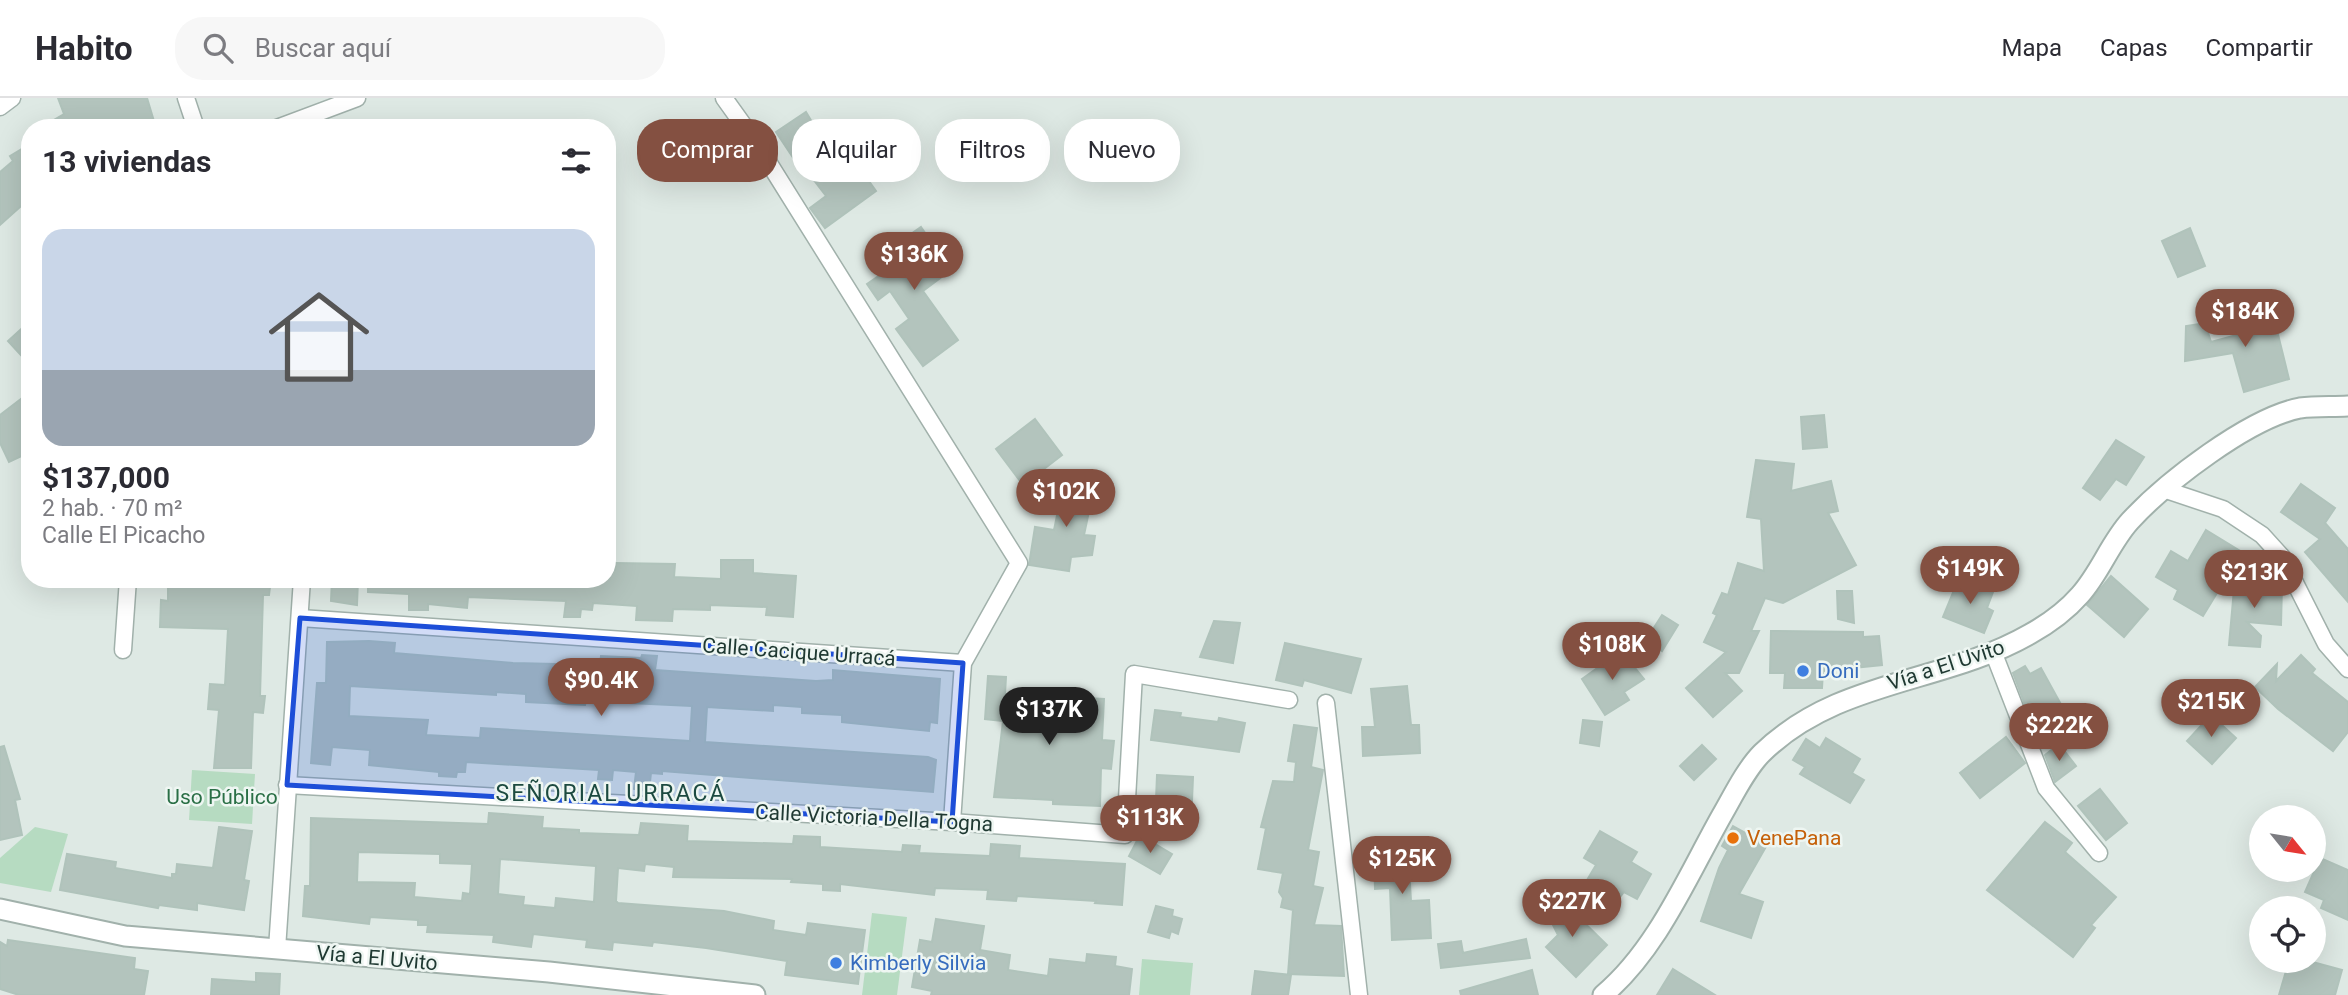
<!DOCTYPE html>
<html lang="es">
<meta charset="utf-8">
<style>
:root{--surface:#fff;--page:#f7f7f7;--text:#2b2b33;--muted:#7c7c81;--line:#e1e1e2;--accent:#845041}
body{margin:0;font-family:Roboto,sans-serif;background:var(--page);color:var(--text);height:100vh;display:flex;flex-direction:column;font-size:26px;white-space:nowrap}
*{box-sizing:border-box;margin:0}
p{font-size:23px;color:var(--muted)}
.icon{flex:none;width:38px;height:38px;fill:none;stroke:currentColor;stroke-width:2;stroke-linecap:round;stroke-linejoin:round}
.map{position:relative;flex:1;overflow:hidden}
.side{position:absolute;left:21px;top:21px;width:595px;height:469px;display:flex;flex-direction:column;background:var(--surface);border-radius:28px;box-shadow:0 7px 28px #0002}
.side>*{flex:none}
.hud{position:absolute;left:637px;top:21px;width:665px;height:63px;display:flex;gap:14px}
.needle{width:46px;rotate:120deg}
.fabs{position:absolute;left:2249px;top:707px;display:grid;gap:14px}
.fabs a{display:grid;place-items:center;width:77px;height:77px;border-radius:50%;background:var(--surface);box-shadow:0 7px 28px #0002;font-size:35px}
.price{position:absolute;translate:-50% -60px;padding:0 16px;border-radius:24px;background:var(--accent);color:#fff;font-size:23px;line-height:46px;filter:drop-shadow(0 2px 4px #0008)}
.price::after{content:'';position:absolute;left:50%;top:42px;width:21px;height:16px;margin-left:-10px;background:inherit;clip-path:polygon(0 0,100% 0,50% 100%)}
.price.current{background:#222;color:#fff}
ul{padding:0;list-style:none}
li{display:grid;align-content:center;gap:14px;height:371px;padding:0 21px}
li span{display:grid;place-items:center;height:217px;border-radius:21px;color:#555}
li>.icon{margin-inline-start:auto}
span .icon{width:126px;height:126px;fill:#fffc;stroke-width:1}
li b{font-size:30px}
h2{display:flex;justify-content:space-between;align-items:center;height:84px;padding:0 21px;font-size:30px}
.chip{padding:0 24px;border-radius:28px;background:var(--surface);box-shadow:0 7px 28px #0002;font-size:24px;line-height:63px}
.chip.current{background:var(--accent);color:#fff}
header{display:flex;align-items:center;gap:42px;box-sizing:border-box;height:98px;padding:0 35px;background:var(--surface);border-bottom:2px solid var(--line)}
header strong{font-size:33px}
nav{display:flex;gap:38px;margin-inline-start:auto;font-size:24px}
.search{width:490px;height:63px;background:var(--page);display:flex;align-items:center;gap:18px;box-sizing:border-box;padding:0 24px;border-radius:28px;color:var(--muted);font-size:26px}
.map>svg:first-child{display:block}
.green{fill:#b6dbc1}
.building{fill:#b3c4bd;stroke:#b0c3bb;stroke-width:2;fill-rule:evenodd}
.lines{fill:none;stroke-linecap:round;stroke-linejoin:round}
.minor-casing{stroke:#a1b1ab;stroke-width:19}
.tertiary-casing{stroke:#a1b1ab;stroke-width:23}
.minor{stroke:#fff;stroke-width:16}
.tertiary{stroke:#fff;stroke-width:19}
.marked{fill:#1d4ed8;fill-opacity:0.2;stroke:#1d4ed8;stroke-width:5;stroke-linejoin:round}
.shop-dot{fill:#3f7fe0;stroke:#eef6f2;stroke-width:2.5}
.food-dot{fill:#e8710a;stroke:#eef6f2;stroke-width:2.5}
.labels{text-anchor:middle;stroke-width:5;stroke-linejoin:round;paint-order:stroke}
.street-label{font-size:21px;fill:#1f3932;stroke:#eef6f2}
.shop-label{font-size:21px;fill:#366cbe;stroke:#eef6f2;text-anchor:start}
.park-label{font-size:21px;fill:#2a6f46;stroke:#eef6f2}
.food-label{font-size:21px;fill:#c56008;stroke:#eef6f2;text-anchor:start}
.neighbourhood-label{font-size:23px;letter-spacing:2px;fill:#1c4a40;stroke:#eef6f2}
</style>
<header>
<strong>Habito</strong>
<div class="search"><svg class="icon" aria-label="search" viewBox="0 0 24 24"><circle cx="10" cy="10" r="6"/><path d="M15 15l6 6"/></svg>Buscar aquí</div>
<nav><a>Mapa</a><a>Capas</a><a>Compartir</a></nav>
</header>
<div class="map">
<svg width="2348" height="897" viewBox="0 0 2348 897">
<rect width="100%" height="100%" fill="#dee9e4"/>
<!-- green -->
<g class="green">
<path d="M192,672L255,676L252,726L189,722Z"/>
<path d="M35,729L68,736L51,794L0,785V760Z"/>
<path d="M872,815L907,819L897,897H862Z"/>
<path d="M1142,861L1193,865L1190,897H1139Z"/>
</g>
<!-- building -->
<g class="building">
<path d="M58,0H147L156,30H40L64,16Z"/>
<path d="M806,14L815,29L822,24L848,65L853,61L876,93L825,130L810,110L826,98L803,68L800,70L776,34Z"/>
<path d="M30,46V100L0,127V74L13,63L10,58Z"/>
<path d="M921,129L951,172L923,193L958,242L923,268L896,231L909,221L890,193L878,202L867,186L880,177L866,157L879,147L884,155Z"/>
<path d="M2190,130L2205,168L2178,179L2162,143Z"/>
<path d="M2269,200L2289,281L2244,294L2233,255L2185,263L2186,228L2205,225L2211,244L2255,232L2250,204Z"/>
<path d="M30,223V267L8,243Z"/>
<path d="M30,294V354L9,364L0,345V317Z"/>
<path d="M1824,317L1827,349L1803,351L1801,319Z"/>
<path d="M1035,321L1062,357L1023,387L996,351Z"/>
<path d="M2116,342L2144,359L2126,387L2116,381L2100,402L2083,390Z"/>
<path d="M1756,362L1794,366L1791,393L1831,383L1838,413L1828,415L1856,467L1783,505L1765,500L1751,533H1759L1739,575H1725L1742,593L1713,619L1686,590L1726,554L1704,544L1717,517L1713,515L1722,495L1728,497L1738,465L1764,473L1761,421L1747,419Z"/>
<path d="M1065,379L1095,385L1084,437L1095,438L1092,457L1071,459L1069,473L1029,467L1035,429L1054,432Z"/>
<path d="M2301,386L2335,410L2325,425L2348,451V504L2305,454L2320,441L2281,414Z"/>
<path d="M2206,432L2242,454L2203,518L2174,501L2178,492L2156,479L2171,453L2188,463Z"/>
<path d="M721,462H753V475L796,478L793,519L766,517L767,509L710,507V512L673,511L672,523L636,522L637,508L593,505L592,512L581,511L580,519H564L566,503L468,499L467,510L428,506V512H409V496L368,494V481H610V471L615,472L616,465L675,466L674,479L721,481Z"/>
<path d="M2111,478L2148,511L2124,539L2087,507Z"/>
<path d="M1959,480L1993,494L1987,510L1993,513L1984,535L1943,519Z"/>
<path d="M2235,480L2282,487L2281,527L2247,524L2261,538L2260,549L2229,547Z"/>
<path d="M168,481H271L269,497H263L260,598H265L263,615L253,614L251,670H214L219,612L208,611L210,586L225,587L228,531L160,529L161,502L168,503Z"/>
<path d="M332,481H358L357,507L331,503Z"/>
<path d="M1837,493H1852L1854,525L1838,521Z"/>
<path d="M1662,517L1678,527L1662,553L1646,542Z"/>
<path d="M1214,523L1240,525L1233,565L1200,559Z"/>
<path d="M1771,533L1863,534V539L1879,538L1882,567L1823,573L1822,590H1784L1785,575H1770Z"/>
<path d="M369,543L395,545L394,555L513,565L600,567L601,558L641,560L642,557L657,558L655,572L816,583L833,582V572L940,581L937,625L930,624L929,633L842,624V617L802,615V609L773,607V613L707,609L705,644L928,659L936,662L933,694L662,673V676L651,675L649,693L634,691L636,674L613,672L612,682L598,681L599,672L466,664L465,674H457L456,679L439,678V674L369,667L370,652L332,649L330,667L311,665L317,585H326L327,544ZM350,588L496,597V594L526,596V604L585,607L586,603L692,608L690,643L481,630L480,640L426,637L428,622L349,618Z"/>
<path d="M1285,545L1361,561L1351,595L1304,582L1302,588L1276,582Z"/>
<path d="M1621,553L1644,581L1624,594L1629,602L1605,617L1582,581Z"/>
<path d="M2301,557L2315,571L2312,575L2348,604V634L2333,653L2278,611L2255,589L2277,566L2276,583Z"/>
<path d="M2025,568L2030,576L2041,570L2064,612L2042,625L2030,604L2025,607L2013,575Z"/>
<path d="M988,578L1006,579L1005,596L1037,598V604L1067,606L1068,599L1104,601L1102,642L1114,643L1111,671L1101,670L1100,708L1053,706V702L994,699L1003,623L985,621Z"/>
<path d="M1407,588L1411,627H1419L1420,655L1363,658L1362,629H1375L1371,591Z"/>
<path d="M1155,612L1181,615L1180,619L1218,624L1219,620L1245,625L1239,654L1151,642Z"/>
<path d="M2211,617L2236,640L2212,666L2187,643Z"/>
<path d="M1583,622L1602,624L1599,648L1580,645Z"/>
<path d="M1294,627L1317,630L1311,669L1323,672L1308,752L1319,754L1313,788L1323,790L1314,827L1341,828L1344,878L1288,876L1293,812L1281,809L1283,800L1279,794L1283,775L1258,771L1266,730L1261,729L1273,683L1294,684L1296,664L1288,663Z"/>
<path d="M2006,639L2025,665L1980,700L1960,675Z"/>
<path d="M1826,640L1860,661L1852,675L1864,682L1850,705L1800,676L1805,669L1793,662L1806,641L1820,650Z"/>
<path d="M2059,646L2076,668L2055,684L2045,657Z"/>
<path d="M1702,647L1716,661L1694,682L1680,668Z"/>
<path d="M4,648L20,701L15,702L22,737L0,742V649Z"/>
<path d="M1157,677L1193,679L1192,703L1184,702L1181,734L1143,731L1148,718L1142,716L1143,701L1156,702Z"/>
<path d="M2100,691L2127,725L2106,742L2078,708Z"/>
<path d="M489,715L543,719L542,730L579,732V735L639,737L641,725L688,728L687,743L793,746L794,738L820,739V749L902,754L903,747L920,748L919,755L990,758L991,746L1020,748L1019,760L1125,766L1122,807L1095,805L1096,803L1017,798L1016,803L987,801L988,792L935,790L934,797L840,786V793L823,792V786L791,784L792,781L673,779L674,769L645,766L644,773L618,770L616,803L618,805L724,813L774,823L773,832L806,837L808,825L865,832L858,886L785,877L787,863L706,850L653,844L652,848L613,844L612,852L586,849L587,842L533,836L531,849L493,844L494,837L427,834L428,827H418V822L370,819L369,826L303,818L305,788H310L311,720L488,726ZM358,754L440,756V765L472,766L470,796L463,795L462,803L414,799L415,785L357,784ZM500,761L596,768L594,804L556,800L555,810L523,807L524,799L498,796Z"/>
<path d="M2045,724L2072,745L2065,754L2116,799L2091,827L2095,830L2073,859L1987,792Z"/>
<path d="M1733,728L1767,747L1739,796L1763,804L1751,840L1701,823L1719,770L1728,752L1722,748Z"/>
<path d="M219,729L252,733L244,782L249,783L244,812L197,805V812L159,807L158,810L60,792L67,756L116,764L115,770L172,780V776H176L177,766L213,770Z"/>
<path d="M1600,733L1637,754L1631,764L1651,776L1637,801L1624,794L1620,799L1610,793L1605,802L1583,789L1596,767L1584,760Z"/>
<path d="M1140,737L1172,756L1160,776L1129,758Z"/>
<path d="M1408,752L1411,803L1429,802L1431,840L1392,842L1390,790L1375,791L1374,754Z"/>
<path d="M2320,760L2348,772V822L2321,810L2324,802L2305,794Z"/>
<path d="M1560,801L1607,847L1576,879L1546,849L1558,837L1544,809Z"/>
<path d="M1156,808L1173,812L1172,818L1182,821L1178,836L1171,833L1169,840L1148,834Z"/>
<path d="M936,821L984,828L980,852L1010,857L1008,872L1048,878L1050,861L1086,865L1087,856L1116,859L1115,868L1132,871L1129,897H931L932,893L912,889L920,842L932,844Z"/>
<path d="M1526,841L1530,860L1441,870L1438,846L1461,843L1463,855Z"/>
<path d="M8,842L135,860L134,871L148,873L144,897H19L0,891V844L7,848Z"/>
<path d="M2289,863H2309L2342,872L2335,897H2279Z"/>
<path d="M1673,871L1715,897H1657Z"/>
<path d="M1532,872L1538,897H1461L1460,893Z"/>
<path d="M1255,873L1291,877L1288,897H1252Z"/>
<path d="M256,875L280,876L279,897H211L212,881L256,884Z"/>
</g>
<g class="lines">
<defs>
<g id="minor">
<path d="M186,0L196,30"/>
<path d="M724,0L757,46L1019,465L963,565L952,724"/>
<path d="M0,9L12,0"/>
<path d="M277,30L357,0"/>
<path d="M2166,392L2223,411L2262,437L2282,459L2326,546L2348,571"/>
<path d="M300,520L963,565"/>
<path d="M123,552L128,481"/>
<path d="M1994,556L2046,690L2099,755"/>
<path d="M1326,605L1359,897"/>
<path d="M287,687L952,724L1125,737L1134,576L1289,602"/>
<path d="M277,851L302,481"/>
</g>
<g id="tertiary">
<path d="M0,811L125,838L549,874L755,897"/>
<path d="M1603,897C1657,852 1688,777 1722,717C1733,698 1746,671 1762,655C1838,581 1943,586 2030,536C2048,526 2066,513 2080,497C2100,475 2110,445 2130,423C2166,384 2249,320 2300,310C2316,308 2333,309 2348,308"/>
</g>
</defs>
<!-- minor casing -->
<use href="#minor" class="minor-casing"/>
<!-- tertiary casing -->
<use href="#tertiary" class="tertiary-casing"/>
<!-- minor -->
<use href="#minor" class="minor"/>
<!-- tertiary -->
<use href="#tertiary" class="tertiary"/>
</g>
<!-- marked area -->
<path class="marked" d="M300,520L963,565L952,724L287,687Z"/>
<!-- markers -->
<g class="shop-dot">
<circle cx="1803" cy="573" r="7"/>
<circle cx="836" cy="865" r="7"/>
</g>
<circle class="food-dot" cx="1733" cy="740" r="7"/>
<g class="labels">
<!-- street labels -->
<g class="street-label">
<text transform="translate(799 554) rotate(4)" y="7">Calle Cacique Urracá</text>
<text transform="translate(1946 567) rotate(-18)" y="7">Vía a El Uvito</text>
<text transform="translate(874 720) rotate(3)" y="7">Calle Victoria Della Togna</text>
<text transform="translate(377 860) rotate(5)" y="7">Vía a El Uvito</text>
</g>
<!-- shop labels -->
<g class="shop-label">
<text x="1817" y="580">Doni</text>
<text x="850" y="872">Kimberly Silvia</text>
</g>
<!-- park labels -->
<g class="park-label">
<text x="222" y="706">Uso Público</text>
</g>
<!-- food labels -->
<g class="food-label">
<text x="1747" y="747">VenePana</text>
</g>
<!-- neighbourhood labels -->
<g class="neighbourhood-label">
<text x="611" y="703">SEÑORIAL URRACÁ</text>
</g>
</g>
</svg>
<div class="fabs">
<a><svg class="needle" viewBox="-14 -14 28 28"><path d="M0-13l5 13h-10z" fill="#e53935"/><path d="M0 13l5-13h-10z" fill="#7c7c81"/></svg></a>
<a><svg class="icon" aria-label="locate" viewBox="0 0 24 24"><circle cx="12" cy="12" r="6"/><path d="M12 2v4M12 18v4M2 12h4M18 12h4"/></svg></a>
</div>
<b class="price" style="left:914px;top:194px">$136K</b>
<b class="price" style="left:2245px;top:251px">$184K</b>
<b class="price" style="left:1066px;top:431px">$102K</b>
<b class="price" style="left:1970px;top:508px">$149K</b>
<b class="price" style="left:2254px;top:512px">$213K</b>
<b class="price" style="left:1612px;top:584px">$108K</b>
<b class="price" style="left:601px;top:620px">$90.4K</b>
<b class="price" style="left:2211px;top:641px">$215K</b>
<b class="price current" style="left:1049px;top:649px">$137K</b>
<b class="price" style="left:2059px;top:665px">$222K</b>
<b class="price" style="left:1150px;top:757px">$113K</b>
<b class="price" style="left:1402px;top:798px">$125K</b>
<b class="price" style="left:1572px;top:841px">$227K</b>
<div class="hud">
<a class="chip current">Comprar</a>
<a class="chip">Alquilar</a>
<a class="chip">Filtros</a>
<a class="chip">Nuevo</a>
</div>
<section class="side">
<h2>13 viviendas<svg class="icon" aria-label="filters" viewBox="0 0 24 24"><path d="M4 7h16M4 17h16"/><circle cx="9" cy="7" r="2"/><circle cx="15" cy="17" r="2"/></svg></h2>
<ul>
<li><span style="background:linear-gradient(#c9d6e8 65%,#9aa5b1 0)"><svg class="icon" aria-label="home" viewBox="0 0 24 24"><path d="M3 11l9-7 9 7M6 9v11h12V9"/></svg></span><div><b>$137,000</b><p>2 hab. · 70 m²</p><p>Calle El Picacho</p></div></li>
</ul>
</section>
</div>
